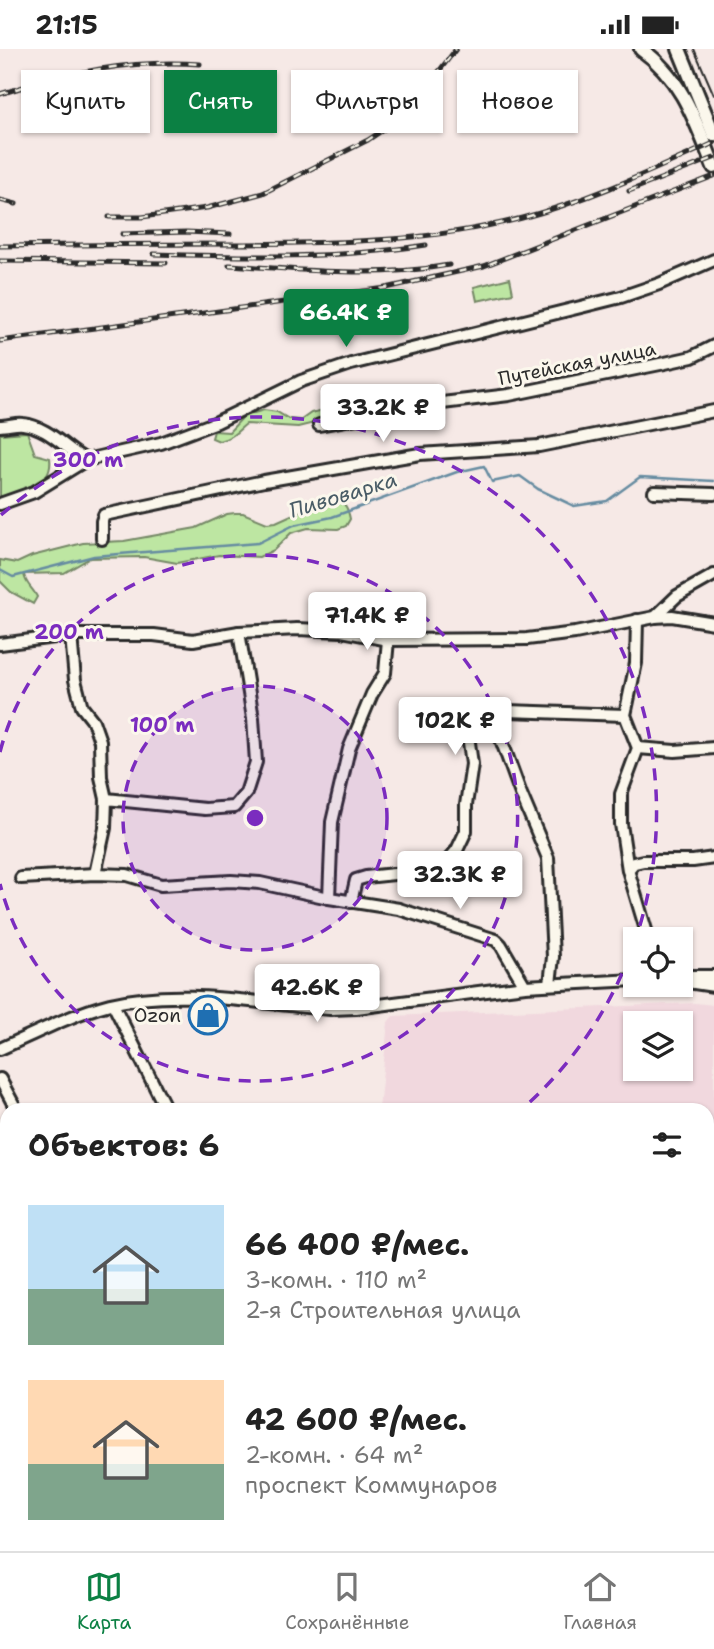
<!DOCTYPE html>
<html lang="ru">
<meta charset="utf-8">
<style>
:root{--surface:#fff;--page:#f6f6f6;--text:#222;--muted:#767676;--line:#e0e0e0;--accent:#0b8043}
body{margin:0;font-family:"Shantell Sans",sans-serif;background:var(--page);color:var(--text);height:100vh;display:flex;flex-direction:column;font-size:26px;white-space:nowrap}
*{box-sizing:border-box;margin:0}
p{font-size:23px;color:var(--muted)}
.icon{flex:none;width:38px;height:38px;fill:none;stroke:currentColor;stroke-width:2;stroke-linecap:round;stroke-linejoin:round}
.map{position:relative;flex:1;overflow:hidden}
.side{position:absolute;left:0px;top:1054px;width:714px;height:450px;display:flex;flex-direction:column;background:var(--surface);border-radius:21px 21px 0 0;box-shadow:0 2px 5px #0004}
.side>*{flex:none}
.hud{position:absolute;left:21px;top:21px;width:672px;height:63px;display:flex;gap:14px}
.tools{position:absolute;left:623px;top:878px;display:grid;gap:14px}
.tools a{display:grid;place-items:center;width:70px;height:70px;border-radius:0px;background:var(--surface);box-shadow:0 2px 5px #0004;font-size:35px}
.price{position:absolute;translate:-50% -60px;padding:0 16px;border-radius:7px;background:#fff;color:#222;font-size:23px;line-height:46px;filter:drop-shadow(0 2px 4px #0008)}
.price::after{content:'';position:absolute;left:50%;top:42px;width:21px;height:16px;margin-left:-10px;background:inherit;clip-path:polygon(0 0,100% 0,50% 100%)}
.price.on{background:var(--accent);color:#fff}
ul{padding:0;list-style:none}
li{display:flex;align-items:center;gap:21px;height:175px;padding:0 28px}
li span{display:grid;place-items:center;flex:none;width:196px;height:140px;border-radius:0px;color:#555}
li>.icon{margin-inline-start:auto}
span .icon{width:84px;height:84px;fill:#fffc;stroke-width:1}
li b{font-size:30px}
h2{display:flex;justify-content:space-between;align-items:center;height:84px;padding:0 28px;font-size:30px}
.pill{padding:0 24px;border-radius:0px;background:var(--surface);box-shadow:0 2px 5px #0004;font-size:24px;line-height:63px}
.pill.on{background:var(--accent);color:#fff}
.status{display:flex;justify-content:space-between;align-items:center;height:49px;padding:0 35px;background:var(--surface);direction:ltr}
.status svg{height:19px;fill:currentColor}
.tabs{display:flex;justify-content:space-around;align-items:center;height:98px;border-top:2px solid var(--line);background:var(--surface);font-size:19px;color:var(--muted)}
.tabs a{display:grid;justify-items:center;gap:4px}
.tabs .on{color:var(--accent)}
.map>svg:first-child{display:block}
.built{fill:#f1d8de;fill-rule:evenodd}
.green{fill:#bde6a2;stroke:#748866;stroke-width:2}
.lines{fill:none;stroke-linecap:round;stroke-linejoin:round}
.stream{stroke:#668ca1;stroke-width:2.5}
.minor-casing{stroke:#2b2b2b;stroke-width:16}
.major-casing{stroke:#2b2b2b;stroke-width:18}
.minor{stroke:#fbf7ec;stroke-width:10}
.major{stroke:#fbf7ec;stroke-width:12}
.tram{stroke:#2b2b2b;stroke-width:2}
.rail-casing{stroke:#2b2b2b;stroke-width:5}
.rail{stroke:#fbf7ec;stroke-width:2.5;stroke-dasharray:8;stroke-linecap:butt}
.ring{fill:none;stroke:#7b2cbf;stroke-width:3.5;stroke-dasharray:12 9}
.labels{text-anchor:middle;stroke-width:6;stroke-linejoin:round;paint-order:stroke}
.street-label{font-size:19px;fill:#2b2b2b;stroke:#fbf7ec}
.poi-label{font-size:19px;fill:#2b2b2b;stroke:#fbf7ec;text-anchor:end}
.water-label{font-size:21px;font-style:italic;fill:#495c66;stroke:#fbf7ec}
.centre{fill:#7b2cbf;stroke:#fbf7ec;stroke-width:3.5}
.ring-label{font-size:21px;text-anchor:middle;font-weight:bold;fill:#7b2cbf;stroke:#fbf7ec;stroke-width:6;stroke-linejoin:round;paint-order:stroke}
</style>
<div class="status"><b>21:15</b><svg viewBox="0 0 49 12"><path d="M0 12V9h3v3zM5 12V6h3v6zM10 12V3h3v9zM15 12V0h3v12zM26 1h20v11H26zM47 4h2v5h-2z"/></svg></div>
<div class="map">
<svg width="714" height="1502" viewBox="0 0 714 1502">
<rect width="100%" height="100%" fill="#f6e9e6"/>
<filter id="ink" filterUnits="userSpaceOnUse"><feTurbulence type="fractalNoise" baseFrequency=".0143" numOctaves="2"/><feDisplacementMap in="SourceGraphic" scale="14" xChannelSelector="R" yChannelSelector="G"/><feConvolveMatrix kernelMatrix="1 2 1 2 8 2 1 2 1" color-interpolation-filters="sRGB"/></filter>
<g filter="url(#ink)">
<!-- built -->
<g class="built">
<path d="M695,954L714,956V1190L707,1191V1060H379L388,973L393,967ZM635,975H681V1020H635Z"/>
<path d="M707,1238L714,1239L711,1351H707Z"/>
<path d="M430,1496H647L646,1499L612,1498L607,1502H429Z"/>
</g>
<!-- green -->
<g class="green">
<path d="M510,229L513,244L477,252L474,238Z"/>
<path d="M367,351V355L363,362L298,378L246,375C235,384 234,388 219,392L212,389L214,382L229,383L244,367L264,361L277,363L289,370L301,371L311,364Z"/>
<path d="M27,383L35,405L50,409C54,438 21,443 0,448V385Z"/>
<path d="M336,450C346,454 348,460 350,470L346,477L338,480L308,479L291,484L274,501L259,508L219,506L177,514L144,508L90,509L64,524L24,525C25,535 33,539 37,548L33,555L11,543L0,532V511L17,514L32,507L83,494L124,492L196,479L227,465L235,464H243L267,474L276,473L320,453Z"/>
</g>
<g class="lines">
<!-- stream -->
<path class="stream" d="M0,521L13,528L94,507L258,494L294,476L332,468L457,423L484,417L492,433L520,427L538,440L574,457L607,452L640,428L714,432"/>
<defs>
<g id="minor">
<path d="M319,376L434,355L509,346L665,314L692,308L714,297"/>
<path d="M0,377C7,377 16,374 23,375C49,378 65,400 86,411L161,394L217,373L301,332L351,315L621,248L659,235L714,211"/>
<path d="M654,443L714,445"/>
<path d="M0,455L34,443L86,411"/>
<path d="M102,490V472L104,466L264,432L420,405L539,397L714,362"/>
<path d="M655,568L672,567L714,574"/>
<path d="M71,586L75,631L82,658L93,672L100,692L101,728L106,750"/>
<path d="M0,595L71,586H154L193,591L239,583L297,580L342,582L388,591L527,590L575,584L655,568L677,547L714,526"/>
<path d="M491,663L521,745L548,809L553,908L550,935"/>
<path d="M638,699L675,702L714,699"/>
<path d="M628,821L621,775V745L638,699L625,666L636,614L637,571"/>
<path d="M95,825L105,779L106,750L205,760L234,758L246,744L256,713L253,669L239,583"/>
<path d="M21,829L95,825L127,826L161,836L231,832L260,834L329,849L399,860L496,891L501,896L525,937"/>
<path d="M329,849L332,773L349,700L372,645L385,624L388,591"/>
<path d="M351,853L356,831L366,828L441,820L457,801L466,782V756L472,715L466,672L469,666L477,661L625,666"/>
<path d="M649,891L628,821L634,814L643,812H693L714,809"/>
<path d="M682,927H714"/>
<path d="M681,932L714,937"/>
<path d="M113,955L166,1060"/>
<path d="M0,1000C36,984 72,965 110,955C181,938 259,955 330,960L356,959L525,937L635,931"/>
<path d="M0,1030L16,1060"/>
<path d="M0,1135L7,1148"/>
<path d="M0,1311L7,1325"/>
<path d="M0,1346L7,1342"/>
<path d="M0,1430L7,1444"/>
<path d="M33,1496L35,1502"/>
<path d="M100,1496L104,1502"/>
<path d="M190,1496L193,1502"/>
<path d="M247,1496L250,1502"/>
<path d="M352,1496L353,1502"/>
</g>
<g id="major">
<path d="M641,0C682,29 696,73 714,118"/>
<path d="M679,0L714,86"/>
</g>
</defs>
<!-- minor casing -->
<use href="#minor" class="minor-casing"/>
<!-- major casing -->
<use href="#major" class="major-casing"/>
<!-- minor -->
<use href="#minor" class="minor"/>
<!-- major -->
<use href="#major" class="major"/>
<!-- tram -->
<path class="tram" d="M694,0L714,46"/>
<defs>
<g id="rail">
<path d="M0,45C66,24 131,10 200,15"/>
<path d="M629,142L714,109"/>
<path d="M0,151L16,155"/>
<path d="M109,168H142L207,159L263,144L368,91L386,79L424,42L456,0"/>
<path d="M122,185L186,183L230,185"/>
<path d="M0,197C78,196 155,195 233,195C330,194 427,194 522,169C589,151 651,122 714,94"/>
<path d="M154,205C245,208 336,210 426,196"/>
<path d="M0,212L166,214"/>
<path d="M229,216C303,221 376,229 449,216"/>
<path d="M0,292L386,239L484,217L714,127"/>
</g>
</defs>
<!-- rail casing -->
<use href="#rail" class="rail-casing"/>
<!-- rail -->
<use href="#rail" class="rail"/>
</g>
</g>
<!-- distance rings -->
<circle cx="255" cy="769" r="132" fill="#7b2cbf" fill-opacity=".12"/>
<g class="ring">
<circle cx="255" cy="769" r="132"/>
<path d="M0 703A263 263 0 1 1 0 835"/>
<path d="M1 466A395 395 0 0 1 522 1060"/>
</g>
<!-- icons -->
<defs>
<symbol id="shop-ring" viewBox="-11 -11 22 22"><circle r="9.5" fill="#fbf7ec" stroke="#1f6fb2" stroke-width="1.5"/><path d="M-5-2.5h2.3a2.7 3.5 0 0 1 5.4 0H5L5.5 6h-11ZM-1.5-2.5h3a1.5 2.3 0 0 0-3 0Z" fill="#1f6fb2"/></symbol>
</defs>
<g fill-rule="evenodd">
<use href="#shop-ring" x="186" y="944" width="44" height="44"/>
</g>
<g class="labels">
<!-- street labels -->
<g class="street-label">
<text transform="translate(577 314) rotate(-11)" y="7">Путейская улица</text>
</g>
<!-- poi labels -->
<g class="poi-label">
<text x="181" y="973">Ozon</text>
</g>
<!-- water labels -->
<g class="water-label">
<text transform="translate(343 446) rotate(-17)" y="7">Пивоварка</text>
</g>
</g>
<circle cx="255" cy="769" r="10" class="centre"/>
<g class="ring-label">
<text x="88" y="418">300 m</text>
<text x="69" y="590">200 m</text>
<text x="162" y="683">100 m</text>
</g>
</svg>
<div class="tools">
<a><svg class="icon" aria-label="locate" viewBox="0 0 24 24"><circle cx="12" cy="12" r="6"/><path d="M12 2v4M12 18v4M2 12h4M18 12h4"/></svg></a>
<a><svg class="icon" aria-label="layers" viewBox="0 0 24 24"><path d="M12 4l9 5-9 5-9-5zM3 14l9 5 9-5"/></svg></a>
</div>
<b class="price on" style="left:346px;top:300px">66.4K ₽</b>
<b class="price" style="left:383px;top:395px">33.2K ₽</b>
<b class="price" style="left:367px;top:603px">71.4K ₽</b>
<b class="price" style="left:455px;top:708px">102K ₽</b>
<b class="price" style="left:460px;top:862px">32.3K ₽</b>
<b class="price" style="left:317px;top:975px">42.6K ₽</b>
<div class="hud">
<a class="pill">Купить</a>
<a class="pill on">Снять</a>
<a class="pill">Фильтры</a>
<a class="pill">Новое</a>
</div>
<section class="side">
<h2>Объектов: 6<svg class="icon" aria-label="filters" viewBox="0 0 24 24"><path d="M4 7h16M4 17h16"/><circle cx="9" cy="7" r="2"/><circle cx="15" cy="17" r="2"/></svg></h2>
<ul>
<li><span style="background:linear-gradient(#bfe0f5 60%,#7fa58c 0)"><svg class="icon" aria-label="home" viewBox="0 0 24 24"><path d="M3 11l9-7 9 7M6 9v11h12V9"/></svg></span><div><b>66 400 ₽/мес.</b><p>3-комн. · 110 m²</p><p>2-я Строительная улица</p></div></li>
<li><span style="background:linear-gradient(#ffd9b3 60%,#7fa58c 0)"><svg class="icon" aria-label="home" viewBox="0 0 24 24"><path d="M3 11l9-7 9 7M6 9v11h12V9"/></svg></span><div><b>42 600 ₽/мес.</b><p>2-комн. · 64 m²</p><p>проспект Коммунаров</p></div></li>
</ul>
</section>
</div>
<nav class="tabs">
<a class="on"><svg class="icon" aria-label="map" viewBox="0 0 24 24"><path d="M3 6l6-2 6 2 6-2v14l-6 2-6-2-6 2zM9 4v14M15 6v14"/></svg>Карта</a>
<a><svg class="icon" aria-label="saved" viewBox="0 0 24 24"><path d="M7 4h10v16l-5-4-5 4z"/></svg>Сохранённые</a>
<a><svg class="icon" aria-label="home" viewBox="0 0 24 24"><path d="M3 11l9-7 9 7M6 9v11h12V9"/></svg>Главная</a>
</nav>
